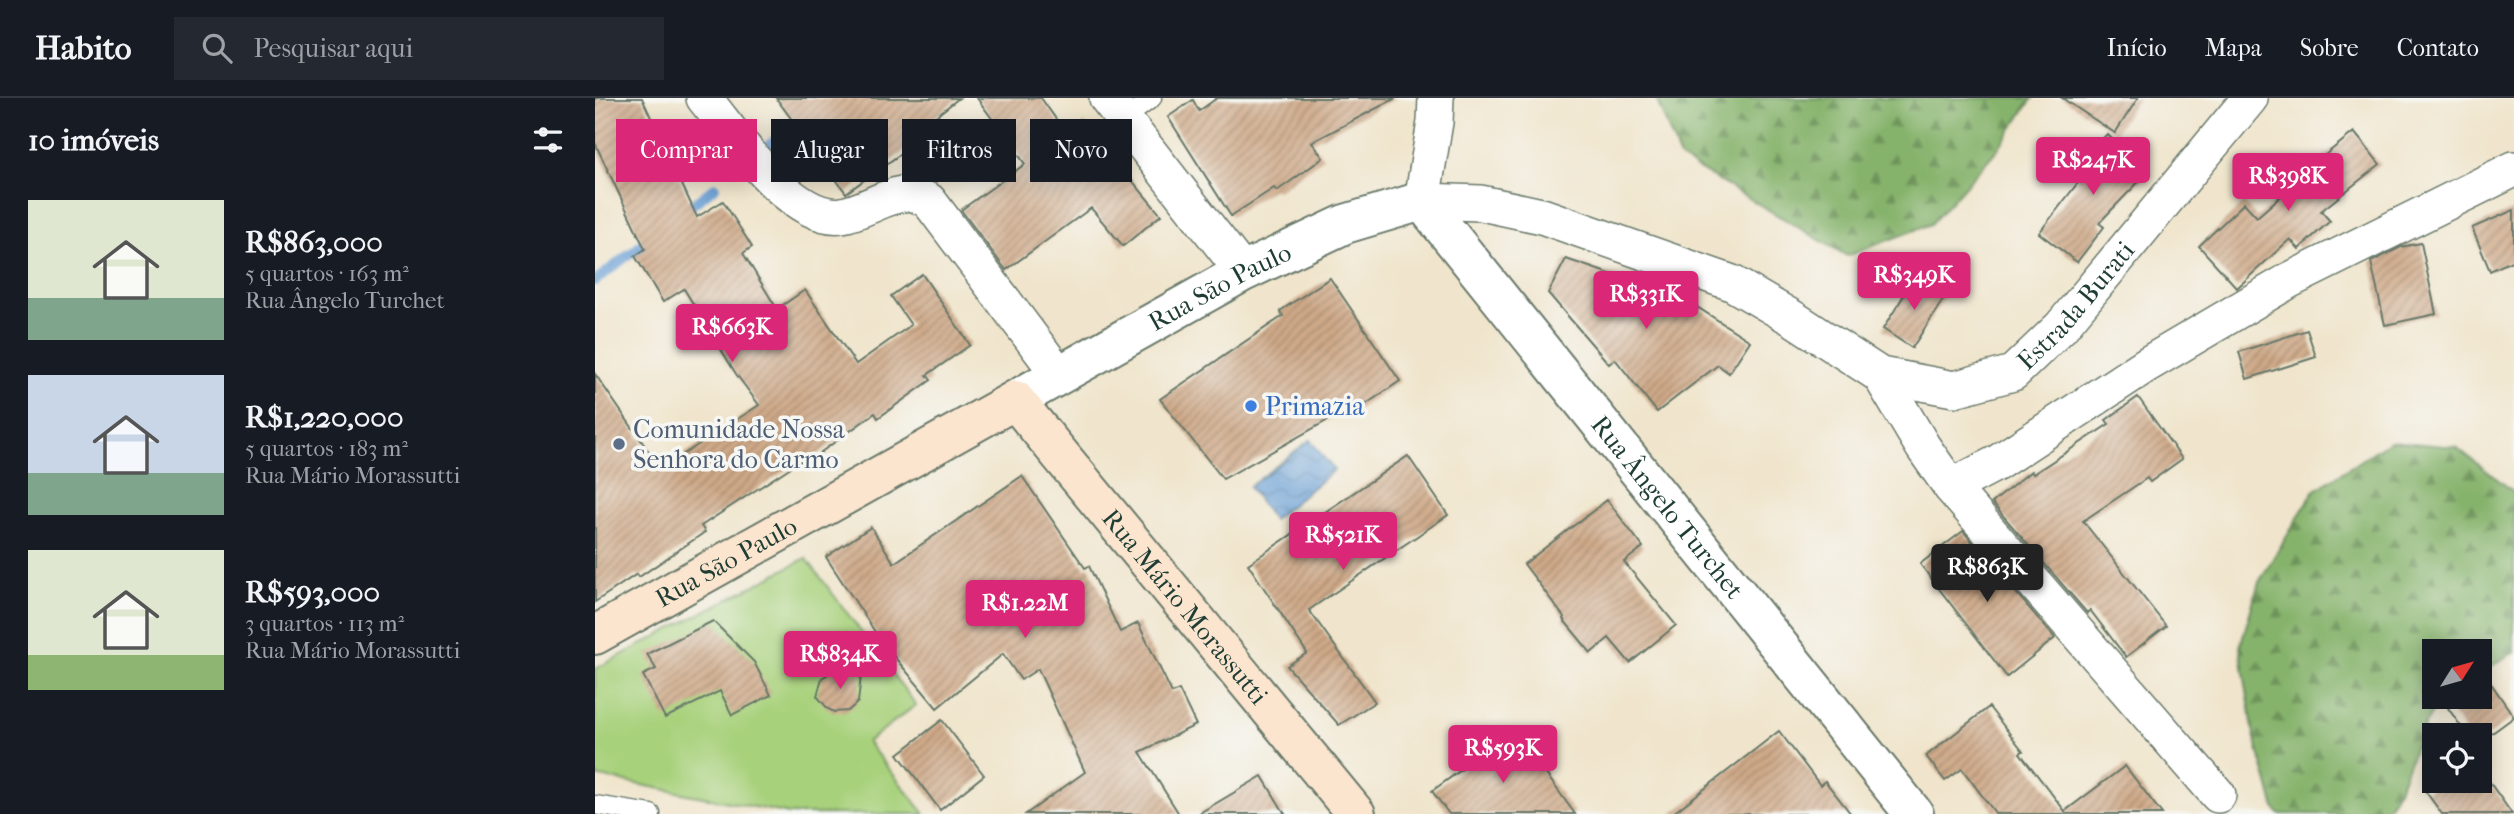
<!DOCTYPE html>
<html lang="pt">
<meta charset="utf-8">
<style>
:root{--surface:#171b24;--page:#242831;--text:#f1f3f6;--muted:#9ea1a6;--line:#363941;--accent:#db2777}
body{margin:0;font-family:"IM FELL French Canon",serif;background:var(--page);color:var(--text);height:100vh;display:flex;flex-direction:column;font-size:26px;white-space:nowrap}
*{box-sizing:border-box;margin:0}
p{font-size:23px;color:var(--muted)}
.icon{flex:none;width:38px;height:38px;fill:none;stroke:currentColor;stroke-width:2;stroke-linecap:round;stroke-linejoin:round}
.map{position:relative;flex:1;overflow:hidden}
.panel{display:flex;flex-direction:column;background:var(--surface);width:595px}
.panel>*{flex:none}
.top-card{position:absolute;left:21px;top:21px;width:665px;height:63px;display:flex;gap:14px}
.needle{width:46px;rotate:53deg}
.controls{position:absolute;left:1827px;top:541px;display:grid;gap:14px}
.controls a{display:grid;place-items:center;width:70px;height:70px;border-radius:0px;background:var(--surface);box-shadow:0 4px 18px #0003;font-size:35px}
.price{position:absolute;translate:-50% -60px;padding:0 16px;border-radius:7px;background:var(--accent);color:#fff;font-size:23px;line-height:46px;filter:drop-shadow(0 2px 4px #0008)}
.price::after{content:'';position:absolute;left:50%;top:42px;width:21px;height:16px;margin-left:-10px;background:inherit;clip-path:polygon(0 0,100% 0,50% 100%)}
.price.on{background:#222;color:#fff}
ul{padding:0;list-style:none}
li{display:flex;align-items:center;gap:21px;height:175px;padding:0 28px}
li span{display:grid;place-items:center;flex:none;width:196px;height:140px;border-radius:0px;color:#555}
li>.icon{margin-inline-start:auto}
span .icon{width:84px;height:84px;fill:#fffc;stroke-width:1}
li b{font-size:30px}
h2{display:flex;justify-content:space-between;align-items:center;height:84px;padding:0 28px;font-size:30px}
.chip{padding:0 24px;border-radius:0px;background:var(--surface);box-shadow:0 4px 18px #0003;font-size:24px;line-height:63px}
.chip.on{background:var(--accent);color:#fff}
header{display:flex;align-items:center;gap:42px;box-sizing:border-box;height:98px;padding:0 35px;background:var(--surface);border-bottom:2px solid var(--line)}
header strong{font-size:33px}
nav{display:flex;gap:38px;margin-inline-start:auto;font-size:24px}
.search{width:490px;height:63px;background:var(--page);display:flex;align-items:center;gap:18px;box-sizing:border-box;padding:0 24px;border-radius:0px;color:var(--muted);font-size:26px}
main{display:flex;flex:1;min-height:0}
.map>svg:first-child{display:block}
.forest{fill:url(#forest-firs);stroke:#527850;stroke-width:2}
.park{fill:#a8d17c;stroke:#648758;stroke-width:2}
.water{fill:url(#water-waves);stroke:#436e84;stroke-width:2}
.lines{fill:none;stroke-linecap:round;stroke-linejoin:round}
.stream{stroke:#679ed4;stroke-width:10}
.building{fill:url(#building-hatch)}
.service-casing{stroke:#687869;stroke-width:21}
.minor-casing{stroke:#687869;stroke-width:38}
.tertiary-casing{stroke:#687869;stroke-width:42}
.secondary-casing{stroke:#687869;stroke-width:42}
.service{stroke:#fff;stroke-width:18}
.minor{stroke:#fff;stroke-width:35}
.tertiary{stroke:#fff;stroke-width:38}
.secondary{stroke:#fce5cf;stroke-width:38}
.shop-dot{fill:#3f7fe0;stroke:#f6f6f2;stroke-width:2.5}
.service-dot{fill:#5c6f8a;stroke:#f6f6f2;stroke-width:2.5}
.labels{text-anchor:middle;stroke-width:7;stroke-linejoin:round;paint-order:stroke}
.street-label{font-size:26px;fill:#1f3d34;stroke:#f6f6f2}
.shop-label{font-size:26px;fill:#366cbe;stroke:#f6f6f2;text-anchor:start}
.service-label{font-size:26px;fill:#4e5e75;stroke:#f6f6f2;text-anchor:start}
</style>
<header>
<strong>Habito</strong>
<div class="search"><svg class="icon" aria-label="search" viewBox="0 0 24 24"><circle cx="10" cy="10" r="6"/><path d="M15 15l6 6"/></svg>Pesquisar aqui</div>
<nav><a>Início</a><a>Mapa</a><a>Sobre</a><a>Contato</a></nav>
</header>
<main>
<section class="panel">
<h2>10 imóveis<svg class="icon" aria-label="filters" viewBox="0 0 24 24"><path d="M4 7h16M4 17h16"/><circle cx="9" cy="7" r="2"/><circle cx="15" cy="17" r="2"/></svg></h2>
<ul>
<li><span style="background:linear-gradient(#dfe7d0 70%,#7fa58c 0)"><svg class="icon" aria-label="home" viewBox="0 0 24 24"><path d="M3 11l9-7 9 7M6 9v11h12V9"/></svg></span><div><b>R$863,000</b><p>5 quartos · 163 m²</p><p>Rua Ângelo Turchet</p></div></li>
<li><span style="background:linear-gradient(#c9d6e8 70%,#7fa58c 0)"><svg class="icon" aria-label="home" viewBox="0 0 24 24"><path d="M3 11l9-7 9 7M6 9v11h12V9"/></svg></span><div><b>R$1,220,000</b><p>5 quartos · 183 m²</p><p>Rua Mário Morassutti</p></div></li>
<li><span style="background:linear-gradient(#dfe7d0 75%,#8fb573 0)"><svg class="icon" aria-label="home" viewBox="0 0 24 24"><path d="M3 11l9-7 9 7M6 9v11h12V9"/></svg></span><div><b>R$593,000</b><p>3 quartos · 113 m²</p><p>Rua Mário Morassutti</p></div></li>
</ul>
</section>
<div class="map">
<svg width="1919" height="716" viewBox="0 0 1919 716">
<defs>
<pattern id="forest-firs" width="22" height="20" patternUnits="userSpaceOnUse" patternTransform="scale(1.75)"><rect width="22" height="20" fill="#86b36c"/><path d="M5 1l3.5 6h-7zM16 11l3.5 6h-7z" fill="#6d935a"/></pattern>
<pattern id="water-waves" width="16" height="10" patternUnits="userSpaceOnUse" patternTransform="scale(1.75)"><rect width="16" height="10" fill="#679ed4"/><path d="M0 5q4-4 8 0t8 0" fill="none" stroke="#5482ad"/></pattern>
<pattern id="building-hatch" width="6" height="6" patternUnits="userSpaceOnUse" patternTransform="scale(1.75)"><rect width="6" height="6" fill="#cfa988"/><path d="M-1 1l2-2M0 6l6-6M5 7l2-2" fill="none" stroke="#a78b70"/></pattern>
</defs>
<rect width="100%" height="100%" fill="#f6f6f2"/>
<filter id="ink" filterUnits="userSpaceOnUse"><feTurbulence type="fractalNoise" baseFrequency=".0143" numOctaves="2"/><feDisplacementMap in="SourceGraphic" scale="14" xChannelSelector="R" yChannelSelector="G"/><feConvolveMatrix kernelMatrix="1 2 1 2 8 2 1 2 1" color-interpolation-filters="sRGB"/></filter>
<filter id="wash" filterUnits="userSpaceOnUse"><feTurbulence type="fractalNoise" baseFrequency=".00686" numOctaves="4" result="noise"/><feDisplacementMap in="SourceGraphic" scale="28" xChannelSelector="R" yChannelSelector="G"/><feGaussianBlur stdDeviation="1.57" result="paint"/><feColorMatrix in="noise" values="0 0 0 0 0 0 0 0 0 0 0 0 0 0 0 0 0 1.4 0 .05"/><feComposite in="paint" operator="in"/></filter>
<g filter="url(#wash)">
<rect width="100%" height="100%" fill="#f0e5cc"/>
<!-- forest -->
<g class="forest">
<path d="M1061,0H1438L1402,52L1336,126L1252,158L1085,60Z"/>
<path d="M1795,343L1861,349L1919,394V555L1915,556L1885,576V553H1839V598L1853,599C1818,623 1817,683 1787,716H1684L1680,710L1659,637L1645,549L1664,484L1719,393Z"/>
</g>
<!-- park -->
<path class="park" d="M211,460L321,607L272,644L330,716H195L0,678V571Z"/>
<!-- water -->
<path class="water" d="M715,342L739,372L678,422L654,389Z"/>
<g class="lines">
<!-- stream -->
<g class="stream">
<path d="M171,49L211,19"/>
<path d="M88,114L120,89"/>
<path d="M0,183L59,137"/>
</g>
</g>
<g id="blocks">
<!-- building -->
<g class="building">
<path d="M0,0H47L102,119L128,103L157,149L148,155L182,211L210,192L261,266L316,227L296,198L327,176L375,247L332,277L336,282L283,320L280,315L208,367L205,363L106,428L110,434L44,479L42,476L0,504V276L66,371L164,307L141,276L89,191L68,204L40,158L50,151L0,45Z"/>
<path d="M181,0H364L323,32L329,39L251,95Z"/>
<path d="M382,0H446L473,38L490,25L528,76L530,74L566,117L528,148L496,110L411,172L366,112L430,66Z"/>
<path d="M622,0H801L717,44L728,60L682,93L679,90L636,118L573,19L598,2L604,13Z"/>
<path d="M1467,0H1543L1520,35Z"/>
<path d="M1759,34L1785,66L1726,113L1735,123L1704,151L1695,141L1642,190L1604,148L1649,105L1662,119L1718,70L1716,68Z"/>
<path d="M1512,36L1553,74L1504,125L1509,129L1482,164L1444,135L1485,82L1476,75Z"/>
<path d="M1919,112V162L1895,173L1877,130Z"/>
<path d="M1826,145L1841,216L1790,227L1776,164L1806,149Z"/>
<path d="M971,161L1091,202L1155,243L1134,275L1123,267L1062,314L1020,261L1014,266L953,195Z"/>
<path d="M1321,178L1351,197L1317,250L1288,231Z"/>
<path d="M735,180L805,283L755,317L751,312L628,381L565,301L688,218L685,213Z"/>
<path d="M1712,232L1721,259L1652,281L1644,254Z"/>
<path d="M1543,299L1587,361L1555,384L1552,380L1488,423L1571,528L1531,559L1495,512L1492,515L1397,405L1436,373L1438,376L1514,326L1511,322Z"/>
<path d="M813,358L853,417L714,512L780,604L744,627L692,568L712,555L653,466Z"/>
<path d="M427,378L490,470L494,468L525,534L543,525L577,595L584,592L601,627L545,654L584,716H431L490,674L443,571L426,582L408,556L342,610L286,543L231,459L276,429L299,465Z"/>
<path d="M1012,402L1048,449L1029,464L1081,527L1035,565L1014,540L996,555L968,521L969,519L929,466Z"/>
<path d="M1368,433L1460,540L1412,579L1325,466Z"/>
<path d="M118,523L159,564L176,597L137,617L125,593L70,620L48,577L61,571L52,556Z"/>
<path d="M240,572H247L266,578L263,604L253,613L239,614L233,611L222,598L227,580Z"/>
<path d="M1893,581L1919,619L1885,644V637H1872L1853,610L1869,598H1885V587Z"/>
<path d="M1394,609L1428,653L1425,655L1470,713L1530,668L1567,716H1401L1367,671L1350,683L1331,658Z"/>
<path d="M347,622L389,677L345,712L303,656Z"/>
<path d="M920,633L980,716H854L837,693Z"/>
<path d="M1184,633L1225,687L1230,683L1256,716H1077Z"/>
<path d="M667,678L690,716H603Z"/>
<path d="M1847,682H1893L1917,716H1847L1831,694Z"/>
</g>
</g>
</g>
<g filter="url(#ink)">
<use href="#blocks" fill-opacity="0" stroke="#687869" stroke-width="2"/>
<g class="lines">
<defs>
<g id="service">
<path d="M529,21L557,0"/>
<path d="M0,707L56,716"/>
</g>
<g id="minor">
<path d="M109,0C138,35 196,124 247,117C269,114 298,92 319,96C324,97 329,101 334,103L465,278"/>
<path d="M512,0L648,174"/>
<path id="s1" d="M841,0L840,24L827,103L886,105L947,118L1137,185L1199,221L1285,277L1359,291L1418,275L1466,229L1655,0"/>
<path d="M1285,277L1328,349L1356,389L1623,697"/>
<path d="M1356,389L1402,365L1551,267L1695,182L1919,71"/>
</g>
<g id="tertiary">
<path id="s2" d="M420,302L648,174L750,126L827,103L1319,716"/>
</g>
<g id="secondary">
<path id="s3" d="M0,537L420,302L761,716"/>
</g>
</defs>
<!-- service casing -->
<use href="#service" class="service-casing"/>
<!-- minor casing -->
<use href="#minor" class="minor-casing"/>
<!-- tertiary casing -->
<use href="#tertiary" class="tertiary-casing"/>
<!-- secondary casing -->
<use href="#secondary" class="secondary-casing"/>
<!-- service -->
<use href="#service" class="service"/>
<!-- minor -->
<use href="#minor" class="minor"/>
<!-- tertiary -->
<use href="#tertiary" class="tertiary"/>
<!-- secondary -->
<use href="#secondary" class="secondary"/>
</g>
</g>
<!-- markers -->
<circle class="shop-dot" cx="656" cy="308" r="7"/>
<circle class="service-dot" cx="24" cy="346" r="7"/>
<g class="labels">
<!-- street labels -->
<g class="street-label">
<text dy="9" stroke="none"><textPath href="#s2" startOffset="234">Rua São Paulo</textPath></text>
<text dy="9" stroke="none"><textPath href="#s1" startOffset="830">Estrada Burati</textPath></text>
<text dy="9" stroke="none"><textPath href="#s2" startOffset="847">Rua Ângelo Turchet</textPath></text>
<text dy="9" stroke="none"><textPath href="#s3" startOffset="150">Rua São Paulo</textPath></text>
<text dy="9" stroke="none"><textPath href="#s3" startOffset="749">Rua Mário Morassutti</textPath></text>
</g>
<!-- shop labels -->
<g class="shop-label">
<text x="670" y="317">Primazia</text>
</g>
<!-- service labels -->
<g class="service-label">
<text x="38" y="340">Comunidade Nossa<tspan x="38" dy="30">Senhora do Carmo</tspan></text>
</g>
</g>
</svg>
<div class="controls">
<a><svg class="needle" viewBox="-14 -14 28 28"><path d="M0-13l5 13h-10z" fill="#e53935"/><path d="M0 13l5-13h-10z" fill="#9ea1a6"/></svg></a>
<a><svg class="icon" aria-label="locate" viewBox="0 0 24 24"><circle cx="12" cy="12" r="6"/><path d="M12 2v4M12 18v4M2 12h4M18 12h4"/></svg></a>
</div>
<b class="price" style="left:1498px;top:99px">R$247K</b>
<b class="price" style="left:1693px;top:115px">R$398K</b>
<b class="price" style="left:1319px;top:214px">R$349K</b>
<b class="price" style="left:1051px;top:233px">R$331K</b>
<b class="price" style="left:137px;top:266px">R$663K</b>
<b class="price" style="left:748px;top:474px">R$521K</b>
<b class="price on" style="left:1392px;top:506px">R$863K</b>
<b class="price" style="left:430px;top:542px">R$1.22M</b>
<b class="price" style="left:245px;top:593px">R$834K</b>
<b class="price" style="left:908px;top:687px">R$593K</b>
<div class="top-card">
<a class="chip on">Comprar</a>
<a class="chip">Alugar</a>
<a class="chip">Filtros</a>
<a class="chip">Novo</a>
</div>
</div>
</main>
